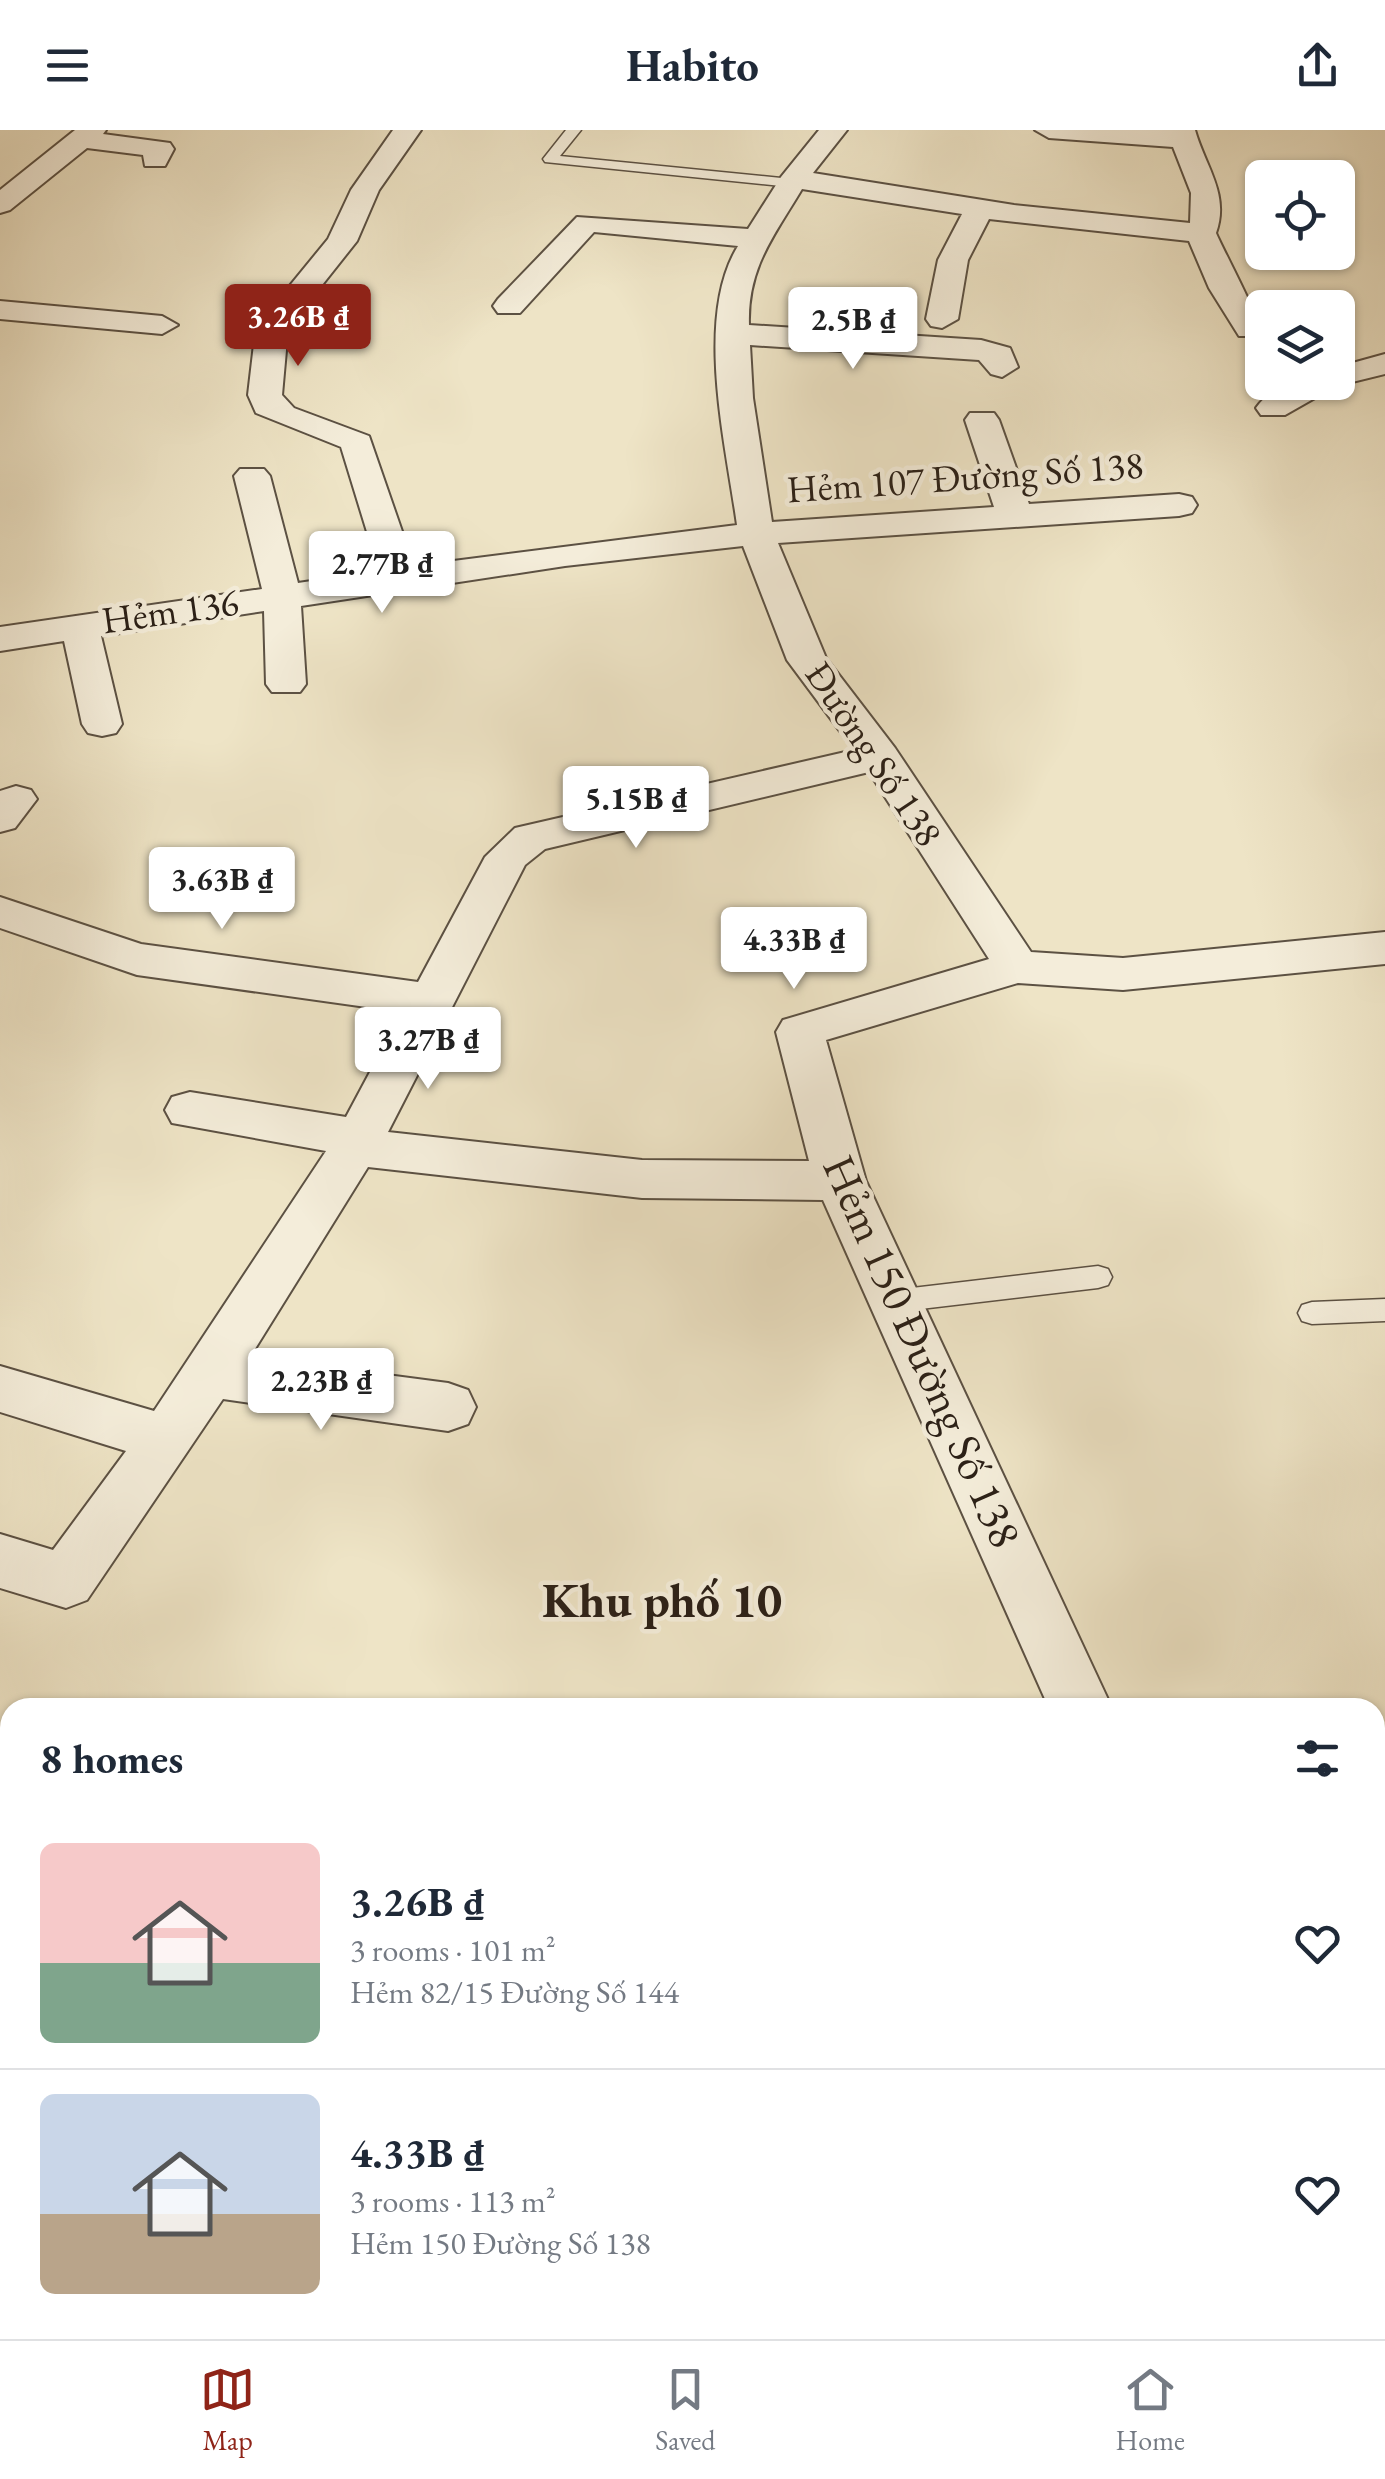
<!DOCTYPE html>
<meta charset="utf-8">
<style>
:root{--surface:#fff;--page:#f6f6f7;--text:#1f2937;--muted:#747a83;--line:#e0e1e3;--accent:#8f2418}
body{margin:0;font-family:"EB Garamond",serif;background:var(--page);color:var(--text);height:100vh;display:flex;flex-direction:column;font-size:38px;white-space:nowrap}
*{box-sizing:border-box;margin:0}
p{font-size:32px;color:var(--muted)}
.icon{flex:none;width:55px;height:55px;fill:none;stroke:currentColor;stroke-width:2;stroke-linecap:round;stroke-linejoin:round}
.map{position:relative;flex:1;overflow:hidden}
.side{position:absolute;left:0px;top:1568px;width:1385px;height:642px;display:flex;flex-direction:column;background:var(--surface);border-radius:30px 30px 0 0;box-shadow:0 2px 8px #0004}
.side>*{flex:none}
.fabs{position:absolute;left:1245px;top:30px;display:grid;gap:20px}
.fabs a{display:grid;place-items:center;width:110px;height:110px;border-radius:15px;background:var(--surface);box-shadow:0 2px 8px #0004;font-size:50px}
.price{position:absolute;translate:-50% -85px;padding:0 22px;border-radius:10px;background:#fff;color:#222;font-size:32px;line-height:65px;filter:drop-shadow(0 2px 5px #0008)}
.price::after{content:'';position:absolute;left:50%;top:60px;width:30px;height:22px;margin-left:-15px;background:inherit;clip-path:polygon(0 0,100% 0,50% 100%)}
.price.selected{background:var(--accent);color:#fff}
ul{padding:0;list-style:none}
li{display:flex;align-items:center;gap:30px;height:250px;padding:0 40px}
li+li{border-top:2px solid var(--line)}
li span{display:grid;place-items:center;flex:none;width:280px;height:200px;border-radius:15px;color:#555}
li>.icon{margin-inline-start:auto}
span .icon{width:120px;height:120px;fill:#fffc;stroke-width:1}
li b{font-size:42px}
h2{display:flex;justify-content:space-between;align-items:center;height:120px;padding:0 40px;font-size:42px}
header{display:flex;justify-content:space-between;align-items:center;height:130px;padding:0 40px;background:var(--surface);font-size:45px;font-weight:700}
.tab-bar{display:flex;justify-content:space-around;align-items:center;height:140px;border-top:2px solid var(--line);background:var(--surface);font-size:28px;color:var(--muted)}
.tab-bar a{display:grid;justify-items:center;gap:5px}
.tab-bar .selected{color:var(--accent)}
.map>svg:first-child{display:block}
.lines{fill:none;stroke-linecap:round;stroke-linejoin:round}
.lane-casing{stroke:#5c5143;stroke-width:3}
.street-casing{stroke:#5c5143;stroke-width:4}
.lane{fill:#f4edda;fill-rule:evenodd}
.street{fill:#f4edda;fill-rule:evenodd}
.labels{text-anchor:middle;stroke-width:9;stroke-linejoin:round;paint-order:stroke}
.far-street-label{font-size:38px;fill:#2b2017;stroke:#f4edda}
.street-label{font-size:45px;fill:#2b2017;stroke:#f4edda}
.neighbourhood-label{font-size:48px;font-weight:bold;fill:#2b2017;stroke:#f4edda}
</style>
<header><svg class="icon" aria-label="menu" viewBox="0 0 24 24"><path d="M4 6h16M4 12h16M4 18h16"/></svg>Habito<svg class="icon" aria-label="share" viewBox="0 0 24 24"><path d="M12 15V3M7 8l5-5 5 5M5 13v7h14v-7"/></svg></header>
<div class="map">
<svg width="1385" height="2209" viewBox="0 0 1385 2209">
<rect width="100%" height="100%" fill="#eee4c6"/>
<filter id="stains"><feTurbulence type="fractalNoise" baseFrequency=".002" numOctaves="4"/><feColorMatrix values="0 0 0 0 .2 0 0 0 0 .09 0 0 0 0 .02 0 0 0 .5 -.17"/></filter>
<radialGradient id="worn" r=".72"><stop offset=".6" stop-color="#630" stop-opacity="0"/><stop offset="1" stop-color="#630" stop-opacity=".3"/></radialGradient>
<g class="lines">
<defs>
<g id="lane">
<path d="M566,0H581L560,26L791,49L798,53L791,57L545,32L543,29Z"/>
<path d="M1098,1136L1108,1139L1112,1147L1108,1155L1098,1158L895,1182L885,1179L881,1171L885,1163L895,1160Z"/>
<path d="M1385,1169V1191L1312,1194L1302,1191L1298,1183L1302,1175L1312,1172Z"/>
</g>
<g id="street">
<path d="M75,0H106L103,4L170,13L174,19L165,36H145L143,25L87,18L10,80L0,83V60Z"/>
<path d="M393,0H421L379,60L357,111L288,198L282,265L294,278L369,306L414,436L737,395C726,315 694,187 738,116L594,102L520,183H498L493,176L498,169L577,87L748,99L781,47L819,0H847L813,43L1014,75L1190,93L1191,63L1173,17L1049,8L1035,0H1195C1205,36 1230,64 1216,103C1224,122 1263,193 1261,206H1239L1209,158L1189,111L989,89L968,130L958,189L942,198L931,196L926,189L938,130L962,84L802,59C774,106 747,138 749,195L981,210L1010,218L1018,237L1002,247L991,244L979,230L750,215L753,268L772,392L994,377L965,290L970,283H994L999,290L1029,374L1179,364L1192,367L1197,375L1192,383L1179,386L778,413L826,528L895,618L1031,822L1123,828L1385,802V834L1123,860L1018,853L826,910L866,1051L1112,1578H1049L823,1070L642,1068L368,1037L250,1227L448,1253L468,1260L476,1277L468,1294L448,1301L223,1269L87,1470L66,1478L0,1458V1404L53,1420L126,1321L0,1282V1236L154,1281L326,1021L172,993L165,980L172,967L190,962L346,987L402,882L137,845L0,798V767L141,814L418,852L485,727L515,698L854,620L787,530L743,416L565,436L301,476L306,554L300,562H272L266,554L264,481L101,506L122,594L116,603L102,606L88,603L82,594L64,511L0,521V497L262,459L234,346L240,339H264L270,346L298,453L379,441L341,317L256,283L248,265L256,197L328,109L351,60ZM869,642L989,829L783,890L776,902L809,1031L642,1030L388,1002L525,735L545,719Z"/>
<path d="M0,171L162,186L178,195L162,204L0,189Z"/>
<path d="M1385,224V244L1336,256L1285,285H1261L1256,278C1276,249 1307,252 1338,252V237Z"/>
<path d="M16,656L31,660L37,669L15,698L0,702V661Z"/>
<path d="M1375,2167L1385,2171V2209H1304L1308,2200H1375Z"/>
<path d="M10,2199V2200H88L84,2209H6Z"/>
<path d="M346,2200H424L422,2209H344Z"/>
<path d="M712,2200H799L803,2209H716Z"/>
</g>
</defs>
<!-- lane casing -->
<use href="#lane" class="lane-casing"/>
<!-- street casing -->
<use href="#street" class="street-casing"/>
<!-- lane -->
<use href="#lane" class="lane"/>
<!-- street -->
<use href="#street" class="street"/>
</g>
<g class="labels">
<!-- far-street labels -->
<g class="far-street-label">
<text transform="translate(965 347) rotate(-4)" y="13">Hẻm 107 Đường Số 138</text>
<text transform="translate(170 481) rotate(-8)" y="13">Hẻm 136</text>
<text transform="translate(874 624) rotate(56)" y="13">Đường Số 138</text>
</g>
<!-- street labels -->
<g class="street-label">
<text transform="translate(923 1221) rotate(66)" y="16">Hẻm 150 Đường Số 138</text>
</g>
<!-- neighbourhood labels -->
<g class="neighbourhood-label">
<text x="662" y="1487">Khu phố 10</text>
</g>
</g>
<rect width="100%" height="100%" filter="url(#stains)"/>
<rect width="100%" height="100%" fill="url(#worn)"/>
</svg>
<div class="fabs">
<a><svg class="icon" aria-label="locate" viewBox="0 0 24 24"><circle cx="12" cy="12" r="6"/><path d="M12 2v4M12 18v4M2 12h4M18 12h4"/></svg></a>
<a><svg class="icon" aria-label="layers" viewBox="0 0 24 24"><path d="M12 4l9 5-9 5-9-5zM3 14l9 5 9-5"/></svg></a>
</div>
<b class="price selected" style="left:298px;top:239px">3.26B ₫</b>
<b class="price" style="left:853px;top:242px">2.5B ₫</b>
<b class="price" style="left:382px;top:486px">2.77B ₫</b>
<b class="price" style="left:636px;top:721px">5.15B ₫</b>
<b class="price" style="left:222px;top:802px">3.63B ₫</b>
<b class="price" style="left:794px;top:862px">4.33B ₫</b>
<b class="price" style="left:428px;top:962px">3.27B ₫</b>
<b class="price" style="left:321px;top:1303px">2.23B ₫</b>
<section class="side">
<h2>8 homes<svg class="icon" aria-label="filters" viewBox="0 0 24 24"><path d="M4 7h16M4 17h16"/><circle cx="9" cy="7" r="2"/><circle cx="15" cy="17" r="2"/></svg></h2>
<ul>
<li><span style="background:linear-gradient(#f6c9c9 60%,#7fa58c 0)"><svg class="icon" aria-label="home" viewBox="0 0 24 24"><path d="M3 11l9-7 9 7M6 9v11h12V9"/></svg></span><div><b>3.26B ₫</b><p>3 rooms · 101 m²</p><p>Hẻm 82/15 Đường Số 144</p></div><svg class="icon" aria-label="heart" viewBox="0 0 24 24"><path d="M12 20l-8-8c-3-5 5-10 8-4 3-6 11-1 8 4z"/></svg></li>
<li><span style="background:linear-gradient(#c9d6e8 60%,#b9a48a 0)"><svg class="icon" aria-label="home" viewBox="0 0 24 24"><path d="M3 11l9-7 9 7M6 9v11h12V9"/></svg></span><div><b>4.33B ₫</b><p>3 rooms · 113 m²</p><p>Hẻm 150 Đường Số 138</p></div><svg class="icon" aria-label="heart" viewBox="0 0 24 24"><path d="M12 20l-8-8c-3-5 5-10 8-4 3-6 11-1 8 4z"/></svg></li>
</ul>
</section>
</div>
<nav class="tab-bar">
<a class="selected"><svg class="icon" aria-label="map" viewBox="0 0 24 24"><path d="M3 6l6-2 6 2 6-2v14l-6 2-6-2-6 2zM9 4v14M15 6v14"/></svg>Map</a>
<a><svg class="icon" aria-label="saved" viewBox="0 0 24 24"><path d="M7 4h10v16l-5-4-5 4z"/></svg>Saved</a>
<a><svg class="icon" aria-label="home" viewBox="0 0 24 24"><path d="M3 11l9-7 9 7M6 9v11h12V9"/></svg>Home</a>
</nav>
